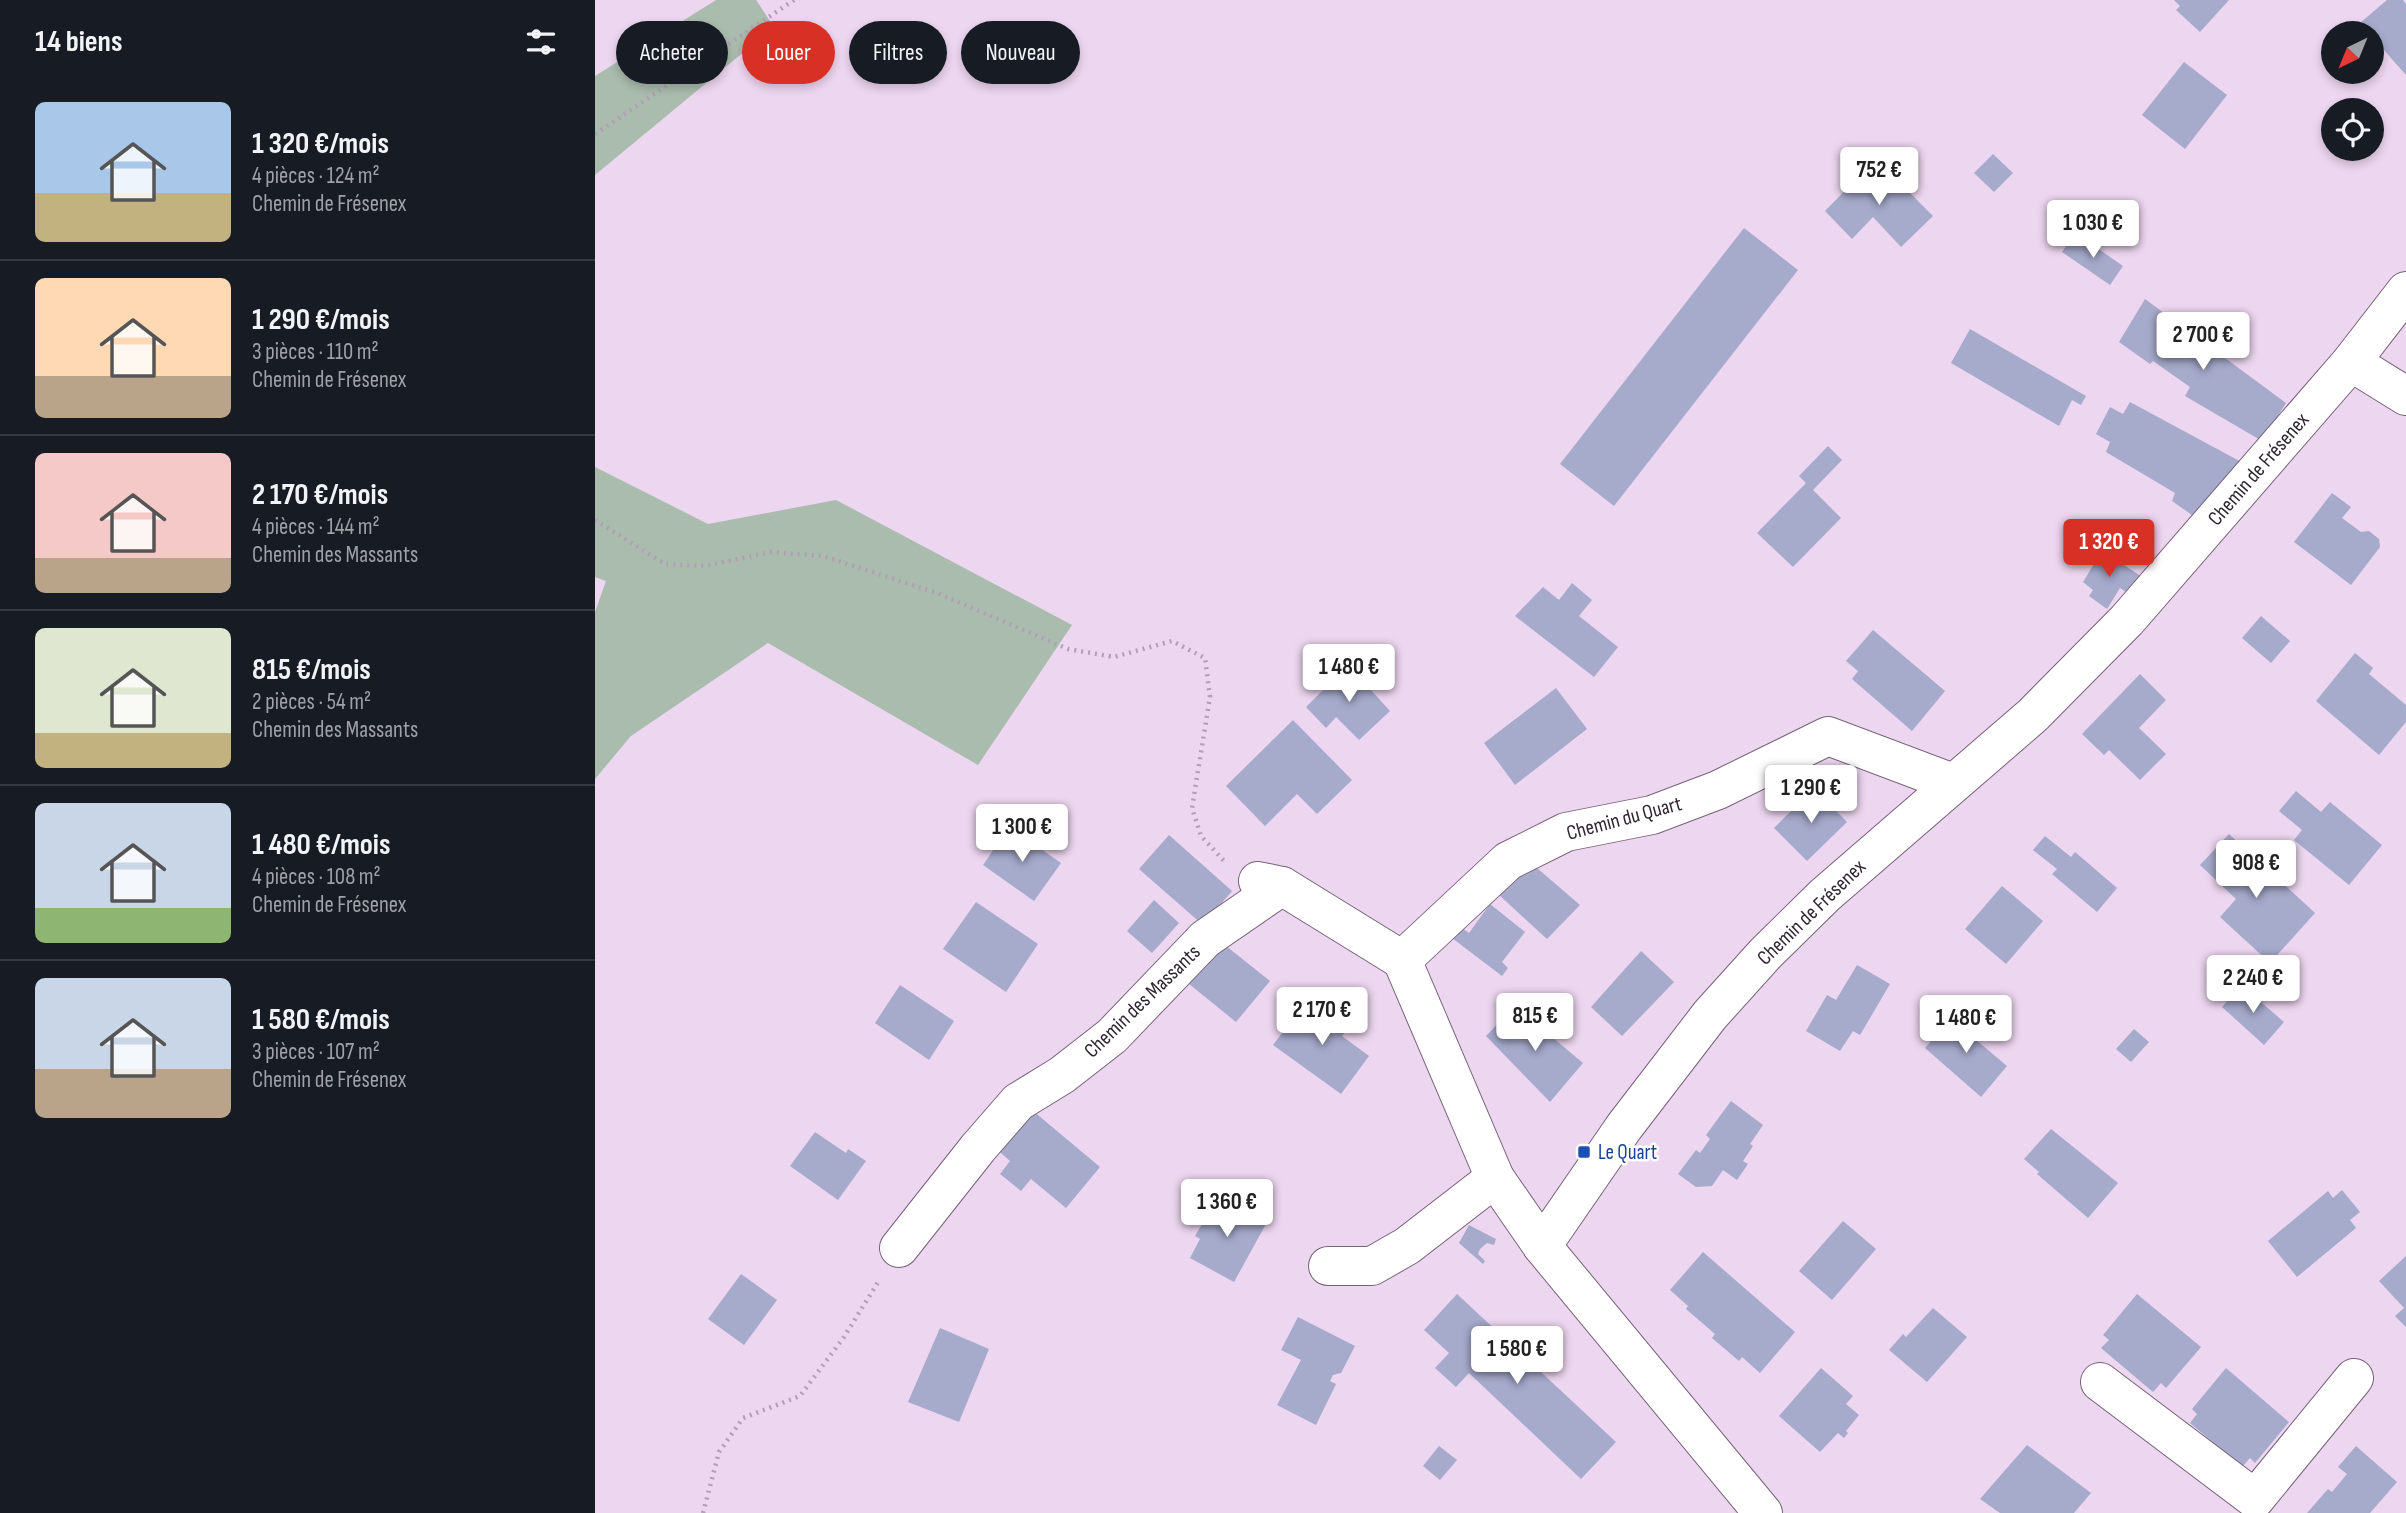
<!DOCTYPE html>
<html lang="fr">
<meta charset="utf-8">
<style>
:root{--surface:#171b24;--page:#20242c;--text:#f1f3f6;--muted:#9ea1a6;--line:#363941;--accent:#d93025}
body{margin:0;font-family:"Sofia Sans Condensed",sans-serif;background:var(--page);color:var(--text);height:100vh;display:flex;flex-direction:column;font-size:26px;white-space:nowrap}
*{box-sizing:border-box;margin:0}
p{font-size:23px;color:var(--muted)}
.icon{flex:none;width:38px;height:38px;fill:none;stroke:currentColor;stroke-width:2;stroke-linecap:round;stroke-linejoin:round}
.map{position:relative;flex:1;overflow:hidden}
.panel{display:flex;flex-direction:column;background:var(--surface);width:595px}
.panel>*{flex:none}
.banner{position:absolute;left:21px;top:21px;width:665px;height:63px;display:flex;gap:14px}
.needle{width:46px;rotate:223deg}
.tools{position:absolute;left:1726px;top:21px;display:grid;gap:14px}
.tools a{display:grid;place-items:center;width:63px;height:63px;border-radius:50%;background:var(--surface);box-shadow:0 4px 10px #0003;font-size:35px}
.price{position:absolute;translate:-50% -60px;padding:0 16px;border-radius:7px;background:#fff;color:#222;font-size:23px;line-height:46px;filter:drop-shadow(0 2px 4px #0008)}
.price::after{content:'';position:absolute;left:50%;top:42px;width:21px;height:16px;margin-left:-10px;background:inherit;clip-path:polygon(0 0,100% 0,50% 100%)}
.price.current{background:var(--accent);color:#fff}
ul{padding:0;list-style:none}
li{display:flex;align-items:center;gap:21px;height:175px;padding:0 35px}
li+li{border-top:2px solid var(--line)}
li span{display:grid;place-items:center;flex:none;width:196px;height:140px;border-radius:10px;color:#555}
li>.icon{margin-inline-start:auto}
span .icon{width:84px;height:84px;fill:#fffc;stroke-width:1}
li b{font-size:30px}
h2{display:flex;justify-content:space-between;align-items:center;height:84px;padding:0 35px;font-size:30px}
.chip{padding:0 24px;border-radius:32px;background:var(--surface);box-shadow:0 4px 10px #0003;font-size:24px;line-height:63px}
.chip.current{background:var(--accent);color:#fff}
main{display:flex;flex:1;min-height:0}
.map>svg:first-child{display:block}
.green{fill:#a9bcad}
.building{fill:#a6aacb}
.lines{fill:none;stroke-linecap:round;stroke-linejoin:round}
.minor-casing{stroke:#766278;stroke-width:40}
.path{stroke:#b29fb4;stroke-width:4.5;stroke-dasharray:2 5;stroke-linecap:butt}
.minor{stroke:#fff;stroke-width:38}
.transit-dot{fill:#1a4fb4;stroke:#fff;stroke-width:2.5}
.labels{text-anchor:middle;stroke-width:5;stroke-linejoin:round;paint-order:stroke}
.street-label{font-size:21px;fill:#2f2730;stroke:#fff}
.transit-label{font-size:21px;fill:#164399;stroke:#fff;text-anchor:start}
</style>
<main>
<section class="panel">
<h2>14 biens<svg class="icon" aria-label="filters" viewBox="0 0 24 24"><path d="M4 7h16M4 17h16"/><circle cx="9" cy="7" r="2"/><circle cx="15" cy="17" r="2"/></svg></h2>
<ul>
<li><span style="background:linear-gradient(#a9c7e8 65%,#c2b280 0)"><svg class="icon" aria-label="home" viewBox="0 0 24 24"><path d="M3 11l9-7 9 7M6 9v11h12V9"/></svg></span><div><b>1 320 €/mois</b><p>4 pièces · 124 m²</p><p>Chemin de Frésenex</p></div></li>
<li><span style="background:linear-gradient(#ffd9b3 70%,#b9a48a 0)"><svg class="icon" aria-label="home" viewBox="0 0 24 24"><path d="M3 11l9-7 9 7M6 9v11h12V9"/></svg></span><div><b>1 290 €/mois</b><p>3 pièces · 110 m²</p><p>Chemin de Frésenex</p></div></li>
<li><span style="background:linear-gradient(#f6c9c9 75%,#b9a48a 0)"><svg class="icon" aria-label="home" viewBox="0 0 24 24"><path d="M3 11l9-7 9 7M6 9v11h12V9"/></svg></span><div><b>2 170 €/mois</b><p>4 pièces · 144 m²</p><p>Chemin des Massants</p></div></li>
<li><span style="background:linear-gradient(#dfe7d0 75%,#c2b280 0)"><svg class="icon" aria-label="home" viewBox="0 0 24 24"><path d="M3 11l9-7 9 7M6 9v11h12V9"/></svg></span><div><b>815 €/mois</b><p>2 pièces · 54 m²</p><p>Chemin des Massants</p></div></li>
<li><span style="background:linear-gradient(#c9d6e8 75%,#8fb573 0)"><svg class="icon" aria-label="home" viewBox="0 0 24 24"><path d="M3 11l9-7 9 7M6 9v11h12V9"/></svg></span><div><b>1 480 €/mois</b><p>4 pièces · 108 m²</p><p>Chemin de Frésenex</p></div></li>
<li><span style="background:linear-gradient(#c9d6e8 65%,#b9a48a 0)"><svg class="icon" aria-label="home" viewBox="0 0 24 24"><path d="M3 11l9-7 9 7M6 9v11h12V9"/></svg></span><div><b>1 580 €/mois</b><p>3 pièces · 107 m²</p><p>Chemin de Frésenex</p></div></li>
</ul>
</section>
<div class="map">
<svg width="1811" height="1513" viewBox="0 0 1811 1513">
<rect width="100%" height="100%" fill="#edd6f0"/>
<!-- green -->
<g class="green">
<path d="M121,0H161L179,27L0,175V76Z"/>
<path d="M0,467L113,524L241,500L477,625L383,765L173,643L36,736L0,779V612L11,581L0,577Z"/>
</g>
<!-- building -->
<g class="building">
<path d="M1579,0H1634L1605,32L1581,10L1585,6Z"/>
<path d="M1792,0H1808L1811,4V75L1765,23Z"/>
<path d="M1589,62L1632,95L1590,149L1547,115Z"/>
<path d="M1398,154L1418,173L1399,192L1379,173Z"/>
<path d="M1276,164L1297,186L1302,180L1338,216L1306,247L1278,217L1257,239L1230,211Z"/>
<path d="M1149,228L1203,270L1019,506L965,464Z"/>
<path d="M1477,237L1489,245L1492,241L1528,266L1515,285L1467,252Z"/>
<path d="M1550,299L1691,403L1667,441L1590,396L1595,387L1558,361L1555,364L1524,342Z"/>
<path d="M1375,329L1491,396L1486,405L1477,400L1464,426L1356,363Z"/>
<path d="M1535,402L1650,464L1597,515L1577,501L1580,493L1511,452L1515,442L1501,434L1515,407L1528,414Z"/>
<path d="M1233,446L1247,460L1218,490L1246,518L1198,567L1162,533L1211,483L1204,476Z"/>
<path d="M1737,493L1756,507L1747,518L1766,532L1774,531L1784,539L1785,547L1756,585L1699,542Z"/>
<path d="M1507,551L1546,576L1531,592L1525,588L1512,609L1494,596L1498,590L1488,582Z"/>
<path d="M977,583L997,600L984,616L1023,647L999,677L920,616L948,587L964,600Z"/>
<path d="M1666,616L1695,641L1676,663L1647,638Z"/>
<path d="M1278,630L1350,691L1317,731L1257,679L1263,671L1251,661Z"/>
<path d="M1760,653L1778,668L1774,674L1811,705V722L1784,755L1721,701Z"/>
<path d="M753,665L795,711L764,740L741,717L731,728L711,707Z"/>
<path d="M1545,674L1571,700L1544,728L1571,754L1545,780L1514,750L1509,755L1487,734Z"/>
<path d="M961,688L992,729L920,785L889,743Z"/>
<path d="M698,720L757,780L722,814L702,794L670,826L631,786Z"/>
<path d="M1219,788L1252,822L1212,861L1179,828Z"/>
<path d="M1701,791L1726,812L1735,802L1787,845L1754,885L1699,840L1707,830L1684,811Z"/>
<path d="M414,827L466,863L439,901L388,865Z"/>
<path d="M1634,834L1720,913L1675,963L1625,917L1641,899L1605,865Z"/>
<path d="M574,835L637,891L608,925L544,869Z"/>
<path d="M1450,836L1476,857L1480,852L1522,888L1502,912L1457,874L1462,869L1438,850Z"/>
<path d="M935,862L985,905L952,939L903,894Z"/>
<path d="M1407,886L1448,921L1411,964L1370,929Z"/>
<path d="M559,900L584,923L557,953L532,931Z"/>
<path d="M381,902L443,944L411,992L348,949Z"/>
<path d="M895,904L930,932L907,962L913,968L907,976L857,938L867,928L874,933Z"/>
<path d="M621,938L675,981L641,1022L588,979Z"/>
<path d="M1046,951L1079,982L1027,1036L996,1007Z"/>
<path d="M1262,965L1295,984L1265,1035L1258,1031L1245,1051L1211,1031L1232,995L1241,1000Z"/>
<path d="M305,985L359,1021L334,1060L280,1023Z"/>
<path d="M1646,985L1689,1022L1669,1045L1627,1007Z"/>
<path d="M712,1000L753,1029L747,1036L774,1056L746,1094L678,1045Z"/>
<path d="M920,1006L988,1063L955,1102L891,1036Z"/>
<path d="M1360,1013L1384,1035L1380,1039L1412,1066L1386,1097L1330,1048Z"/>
<path d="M1539,1029L1554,1042L1536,1062L1521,1049Z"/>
<path d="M1136,1101L1168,1125L1155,1144L1158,1146L1148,1161L1153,1164L1142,1180L1128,1170L1117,1186L1101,1187L1083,1174L1101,1150L1105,1153L1115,1139L1111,1135Z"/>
<path d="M431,1105L505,1167L471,1208L436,1179L426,1191L405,1174L415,1161L397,1145Z"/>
<path d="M1456,1129L1523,1183L1493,1218L1442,1174L1444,1172L1429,1159Z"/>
<path d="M220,1132L251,1153L253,1149L271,1161L243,1200L195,1166Z"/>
<path d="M1747,1190L1765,1212L1755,1220L1761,1228L1702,1277L1673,1241L1733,1191L1738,1198Z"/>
<path d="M623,1197L671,1224L639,1282L595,1258L605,1239L600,1236Z"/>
<path d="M1248,1221L1281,1249L1237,1300L1204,1271Z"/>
<path d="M874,1225L901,1239L899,1245L892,1243L885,1249L883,1254L890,1261L888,1264L864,1243Z"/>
<path d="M1108,1252L1200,1332L1165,1373L1147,1357L1144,1361L1117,1338L1120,1334L1091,1309L1093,1306L1075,1290Z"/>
<path d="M1811,1256V1327L1800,1316L1809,1308L1784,1281Z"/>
<path d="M146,1274L182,1300L149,1345L113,1319Z"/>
<path d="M862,1294L1021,1442L986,1479L874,1373L861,1387L840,1368L854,1353L829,1330Z"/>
<path d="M1542,1294L1606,1347L1571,1388L1566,1383L1558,1392L1506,1348L1514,1340L1508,1335Z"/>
<path d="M1338,1308L1372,1337L1332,1382L1294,1350L1308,1334L1311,1337Z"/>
<path d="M703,1317L760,1346L746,1373L738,1375L735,1381L741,1384L721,1425L682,1405L706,1360L686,1350Z"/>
<path d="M345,1328L394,1349L364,1422L313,1402Z"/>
<path d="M1226,1368L1258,1396L1251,1404L1264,1415L1251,1431L1253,1433L1249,1438L1243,1433L1225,1452L1184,1416Z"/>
<path d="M1631,1368L1694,1422L1660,1463L1655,1458L1647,1467L1595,1423L1602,1414L1597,1409Z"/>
<path d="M1432,1445L1496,1493L1479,1513H1405L1385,1499Z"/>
<path d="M844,1446L862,1460L845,1480L828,1466Z"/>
<path d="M1761,1446L1802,1482L1775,1513H1712L1733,1489L1737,1492L1752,1474L1743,1467Z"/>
</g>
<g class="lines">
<defs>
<g id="minor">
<path d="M1756,362L1811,396"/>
<path d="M663,881L687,886L807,960L900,1178L947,1246"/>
<path d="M807,960L913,861L971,832L1057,815L1123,790L1233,736L1358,783"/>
<path d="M304,1248L383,1148L423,1102L467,1075L517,1036L610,939L687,886"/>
<path d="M733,1266H777L812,1246L900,1178"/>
<path d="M1505,1382L1660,1499L1759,1378"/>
<path d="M1168,1513L947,1246L1029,1127L1115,1015L1171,953L1230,895L1438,715L1532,620L1756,362L1811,291"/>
</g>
</defs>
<!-- minor casing -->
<use href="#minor" class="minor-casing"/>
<!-- path -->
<g class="path">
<path d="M0,134L199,0"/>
<path d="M0,520L70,564L109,566L176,552L228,556L342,593L473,649L519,657L577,641L610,658L615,697L597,808L606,836L631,863"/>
<path d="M108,1513L124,1452L148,1418L205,1396L249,1337L285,1279"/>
</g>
<!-- minor -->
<use href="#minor" class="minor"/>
</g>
<!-- markers -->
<rect class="transit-dot" x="982" y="1145" width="14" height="14" rx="3.5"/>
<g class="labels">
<!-- street labels -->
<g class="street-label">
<text transform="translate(1663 469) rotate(-49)" y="7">Chemin de Frésenex</text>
<text transform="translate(1029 818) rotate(-15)" y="7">Chemin du Quart</text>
<text transform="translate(1216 912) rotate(-44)" y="7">Chemin de Frésenex</text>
<text transform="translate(547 1001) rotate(-44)" y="7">Chemin des Massants</text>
</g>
<!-- transit labels -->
<g class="transit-label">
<text x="1003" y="1159">Le Quart</text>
</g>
</g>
</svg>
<div class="tools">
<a><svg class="needle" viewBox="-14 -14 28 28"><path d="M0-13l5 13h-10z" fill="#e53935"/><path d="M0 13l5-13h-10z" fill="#9ea1a6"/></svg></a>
<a><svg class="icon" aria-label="locate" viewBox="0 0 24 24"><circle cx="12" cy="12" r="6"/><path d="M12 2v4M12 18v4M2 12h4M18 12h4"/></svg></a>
</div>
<b class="price" style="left:1284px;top:207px">752 €</b>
<b class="price" style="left:1498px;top:260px">1 030 €</b>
<b class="price" style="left:1608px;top:372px">2 700 €</b>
<b class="price current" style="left:1514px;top:579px">1 320 €</b>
<b class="price" style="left:754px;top:704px">1 480 €</b>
<b class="price" style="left:1216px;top:825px">1 290 €</b>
<b class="price" style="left:427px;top:864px">1 300 €</b>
<b class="price" style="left:1661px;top:900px">908 €</b>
<b class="price" style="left:1658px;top:1015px">2 240 €</b>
<b class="price" style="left:727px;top:1047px">2 170 €</b>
<b class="price" style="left:940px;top:1053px">815 €</b>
<b class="price" style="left:1371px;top:1055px">1 480 €</b>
<b class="price" style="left:632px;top:1239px">1 360 €</b>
<b class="price" style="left:922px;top:1386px">1 580 €</b>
<div class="banner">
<a class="chip">Acheter</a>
<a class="chip current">Louer</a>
<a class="chip">Filtres</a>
<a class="chip">Nouveau</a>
</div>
</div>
</main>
